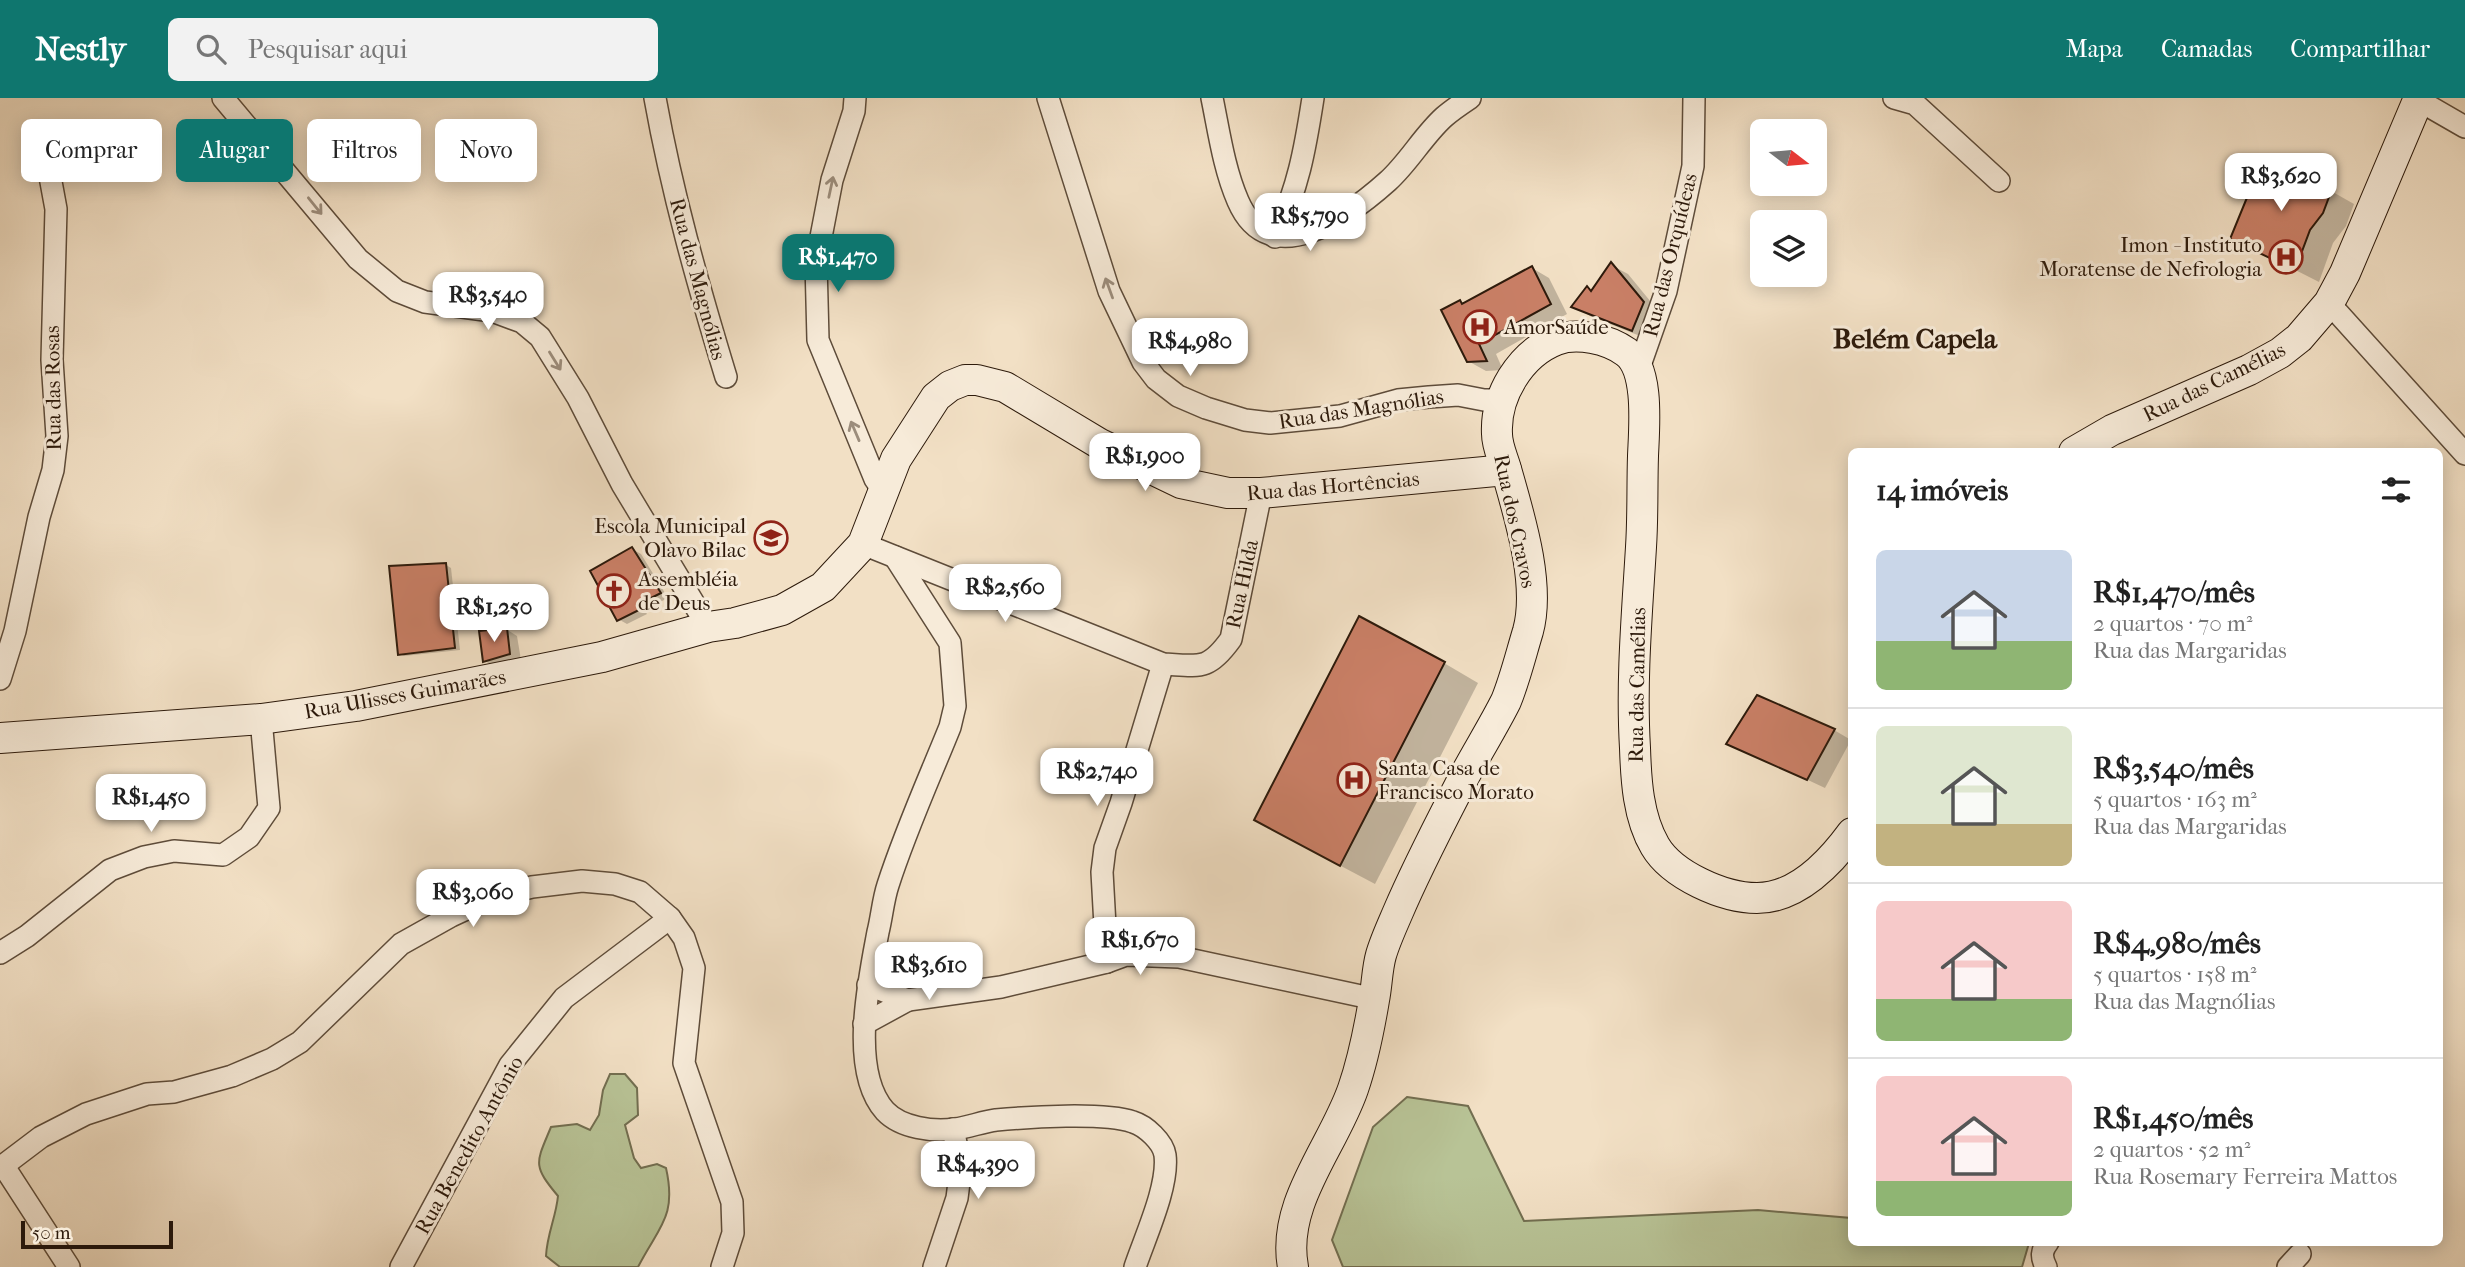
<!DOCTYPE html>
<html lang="pt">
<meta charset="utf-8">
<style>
:root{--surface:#fff;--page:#f2f2f2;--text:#222;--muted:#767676;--line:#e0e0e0;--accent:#0f766e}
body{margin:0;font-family:"IM FELL French Canon",serif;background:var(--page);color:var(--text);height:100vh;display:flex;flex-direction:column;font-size:26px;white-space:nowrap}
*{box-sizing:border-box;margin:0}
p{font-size:23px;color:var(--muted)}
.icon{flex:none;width:38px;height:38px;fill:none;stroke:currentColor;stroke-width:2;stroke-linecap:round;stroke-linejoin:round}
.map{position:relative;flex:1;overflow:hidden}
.drawer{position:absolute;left:1848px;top:350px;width:595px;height:798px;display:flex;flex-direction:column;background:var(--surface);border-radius:10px;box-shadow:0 4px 18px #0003}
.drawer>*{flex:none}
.guide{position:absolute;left:21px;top:21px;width:665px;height:63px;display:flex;gap:14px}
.needle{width:46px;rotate:106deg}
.controls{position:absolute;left:1750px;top:21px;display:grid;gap:14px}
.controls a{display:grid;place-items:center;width:77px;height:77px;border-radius:10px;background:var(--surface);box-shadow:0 4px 18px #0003;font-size:35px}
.scale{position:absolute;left:21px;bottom:18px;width:152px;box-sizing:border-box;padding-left:7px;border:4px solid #2d1a0b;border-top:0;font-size:19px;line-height:24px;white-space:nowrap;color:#2d1a0b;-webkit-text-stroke:5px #f7ebd9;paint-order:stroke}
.price{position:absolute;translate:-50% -60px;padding:0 16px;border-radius:14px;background:#fff;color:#222;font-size:23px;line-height:46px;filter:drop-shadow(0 2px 4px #0008)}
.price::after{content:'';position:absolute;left:50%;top:42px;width:21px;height:16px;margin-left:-10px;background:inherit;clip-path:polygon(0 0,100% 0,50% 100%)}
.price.current{background:var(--accent);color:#fff}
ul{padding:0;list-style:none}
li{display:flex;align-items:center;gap:21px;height:175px;padding:0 28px}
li+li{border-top:2px solid var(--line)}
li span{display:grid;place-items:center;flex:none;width:196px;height:140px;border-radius:10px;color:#555}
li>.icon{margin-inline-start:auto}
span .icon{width:84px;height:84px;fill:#fffc;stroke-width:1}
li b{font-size:30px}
h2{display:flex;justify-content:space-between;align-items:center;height:84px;padding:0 28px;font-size:30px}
.tag{padding:0 24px;border-radius:10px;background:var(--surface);box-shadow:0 4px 18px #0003;font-size:24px;line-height:63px}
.tag.current{background:var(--accent);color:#fff}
header{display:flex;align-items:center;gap:42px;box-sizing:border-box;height:98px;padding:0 35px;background:var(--accent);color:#fff}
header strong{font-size:33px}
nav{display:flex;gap:38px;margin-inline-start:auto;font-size:24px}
.search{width:490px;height:63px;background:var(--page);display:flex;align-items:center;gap:18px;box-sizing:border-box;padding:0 24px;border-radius:10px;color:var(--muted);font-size:26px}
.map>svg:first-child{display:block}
.green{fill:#b8c396;stroke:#726e50;stroke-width:2}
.shadow{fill:#0003}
.building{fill:#c97f66;stroke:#2d1a0b;stroke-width:2}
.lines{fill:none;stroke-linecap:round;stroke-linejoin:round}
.minor-casing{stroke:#5e4c3a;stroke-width:24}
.secondary-casing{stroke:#2d1a0b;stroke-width:32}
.minor{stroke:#f7ebd9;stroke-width:21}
.secondary{stroke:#f7ebd9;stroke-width:30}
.oneway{stroke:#9c8d7c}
.labels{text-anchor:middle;stroke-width:6;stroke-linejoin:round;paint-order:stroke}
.poi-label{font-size:21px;fill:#2d1a0b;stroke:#f7ebd9;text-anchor:start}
.street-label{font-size:21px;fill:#2d1a0b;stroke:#f7ebd9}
.district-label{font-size:28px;font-weight:bold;fill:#2d1a0b;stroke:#f7ebd9}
</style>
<header>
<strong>Nestly</strong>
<div class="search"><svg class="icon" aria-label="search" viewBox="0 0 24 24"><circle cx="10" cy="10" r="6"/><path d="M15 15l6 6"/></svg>Pesquisar aqui</div>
<nav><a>Mapa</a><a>Camadas</a><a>Compartilhar</a></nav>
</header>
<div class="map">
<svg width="2465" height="1169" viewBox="0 0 2465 1169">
<rect width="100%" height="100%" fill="#f2e0c5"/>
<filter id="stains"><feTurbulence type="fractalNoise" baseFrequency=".00286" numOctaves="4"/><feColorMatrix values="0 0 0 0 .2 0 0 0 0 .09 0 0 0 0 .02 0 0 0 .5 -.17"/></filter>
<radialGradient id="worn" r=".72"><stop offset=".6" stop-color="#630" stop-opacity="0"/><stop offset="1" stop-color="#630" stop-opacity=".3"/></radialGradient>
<!-- green -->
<g class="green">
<path d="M610,976H625L637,990L638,1017L625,1027L634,1060L641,1070L657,1066L666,1070C677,1119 659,1128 638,1169H560L546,1158C547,1136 556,1119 558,1098C532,1067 536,1065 551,1029L577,1026L590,1032L599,1017L603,992Z"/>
<path d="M1407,999L1468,1008L1524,1123L1758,1112L1851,1120L1852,1144L2029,1145L2022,1169H1343L1332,1142L1373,1029Z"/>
</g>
<!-- shadow -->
<g class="shadow">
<path d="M2331,93L2354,106L2346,128L2333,145L2319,184L2232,140Z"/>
<path d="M1611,167L1628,176L1660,215L1650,242L1590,218L1574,208L1587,190L1593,194Z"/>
<path d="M1532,170L1549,180L1567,216L1496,256L1503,272L1486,273L1468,263L1460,204L1465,206Z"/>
<path d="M632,451L641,456L668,500L644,512L647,516L627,526L618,521Z"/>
<path d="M446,467L451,470L460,552L404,558L399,556Z"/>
<path d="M506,531L517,538L521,562L496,569L485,563Z"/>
<path d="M1444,565L1478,585L1375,786L1290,741Z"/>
<path d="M1834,632L1851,642L1825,690L1729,645Z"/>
</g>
<!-- building -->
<g class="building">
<path d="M2268,59L2332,91L2323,115L2310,132L2295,172L2230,141L2246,102Z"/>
<path d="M1611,164L1644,204L1632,233L1571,209L1587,188L1591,193Z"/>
<path d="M1532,168L1551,206L1479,246L1487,263L1467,264L1441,212L1460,202L1462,206Z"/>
<path d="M632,449L661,495L637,507L639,512L617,523L590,473Z"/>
<path d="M446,465L455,550L398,557L389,468Z"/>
<path d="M1359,518L1445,564L1340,768L1254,722Z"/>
<path d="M507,530L510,556L483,564L479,533Z"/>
<path d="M1757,597L1835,631L1807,682L1726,646Z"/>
</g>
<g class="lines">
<defs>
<g id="minor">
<path d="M223,0L358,161L397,193L425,204L492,213L522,224L540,239L578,300L622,386L708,529"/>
<path d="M655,0C672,95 698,187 726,279"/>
<path d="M855,0L854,13L832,82L816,165L818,242L875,381L884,394"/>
<path d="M1048,0L1109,193L1143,264L1156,281L1178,298L1206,310L1245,322L1270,325L1340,318L1398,302L1429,299L1458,297L1484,302H1500"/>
<path d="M1212,0C1219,34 1224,71 1238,103C1270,177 1350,117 1388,83C1409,64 1423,38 1444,19C1452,12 1461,6 1470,0"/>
<path d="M1894,0L1915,6L1999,83"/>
<path d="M2418,2L2465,29"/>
<path d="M1275,139C1298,91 1305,52 1313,0"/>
<path d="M2329,205L2465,356"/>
<path d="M1639,270L1666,193L1693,68L1694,0"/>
<path d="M863,446L1163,566C1200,568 1208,573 1231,541L1261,395"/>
<path d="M895,459L950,545L955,608L950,629C929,681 905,734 888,787C883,802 882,818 878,834C869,882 849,973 885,1013C901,1030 933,1034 955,1031C969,1029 982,1024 996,1022C1029,1019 1104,1014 1133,1024C1146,1028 1163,1044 1165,1057C1169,1088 1145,1139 1135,1169"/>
<path d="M0,581L15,533L39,419L53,372L57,338L52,262L56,111L49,73L37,37"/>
<path d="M0,855L27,838L110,772L144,759L174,753L223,757L249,739L269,710L261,621"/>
<path d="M1107,864L1102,774L1105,750L1121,705L1163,566"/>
<path d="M908,902L1001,889L1107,864L1126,857L1179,859L1375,901"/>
<path d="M864,926L908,902L868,887"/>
<path d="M3,1067L69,1169"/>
<path d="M0,1070L41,1039L86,1016L147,996L174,994L232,978L272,961L300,944L401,846L451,818L492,799L532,789L582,783L615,786L640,794L670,820L684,840L694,870L684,965L732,1104L733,1135L722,1169"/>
<path d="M401,1169L510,967L564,900L670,820"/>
<path d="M934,1169L957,1100L961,1069L953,1031"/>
<path d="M2046,1169C2041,1159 2041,1153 2048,1144"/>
<path d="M2288,1169L2300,1156"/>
</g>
<g id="secondary">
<path d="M2074,354L2112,332L2249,272L2280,255L2299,240L2329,205L2345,175L2419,0"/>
<path d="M0,640L261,621L356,608L602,559L708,529L735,525L782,512L823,489L863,446L896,361L936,299L950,288L965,282H977L1005,289L1100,346L1181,385L1228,395H1261L1506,372"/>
<path d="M1293,1169C1281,1105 1333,1049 1353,991C1363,962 1369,932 1374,902C1377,887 1377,871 1381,857C1385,843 1392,828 1398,814C1418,767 1443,720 1466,675C1479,651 1494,627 1506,603C1515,581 1521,556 1528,533C1541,486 1519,417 1506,371C1503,360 1497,348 1497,336C1495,298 1520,256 1556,242C1577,234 1608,241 1626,254C1650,271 1644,331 1643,358C1642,388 1643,419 1641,449C1637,516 1631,583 1635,650C1636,682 1638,719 1655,748C1672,777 1723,800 1757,800C1797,800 1830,765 1852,735"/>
</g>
</defs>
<!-- minor casing -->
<use href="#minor" class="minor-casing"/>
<!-- secondary casing -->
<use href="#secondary" class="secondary-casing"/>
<!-- minor -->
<use href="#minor" class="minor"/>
<!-- secondary -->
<use href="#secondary" class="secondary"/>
</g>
<!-- one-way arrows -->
<defs><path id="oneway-shaft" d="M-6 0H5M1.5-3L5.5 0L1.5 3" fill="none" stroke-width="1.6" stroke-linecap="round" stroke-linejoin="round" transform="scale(1.75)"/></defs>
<g class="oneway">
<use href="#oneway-shaft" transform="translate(831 89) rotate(-78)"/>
<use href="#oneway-shaft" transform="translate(315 108) rotate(51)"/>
<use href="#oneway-shaft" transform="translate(1109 190) rotate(-110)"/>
<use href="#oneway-shaft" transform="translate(555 263) rotate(58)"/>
<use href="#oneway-shaft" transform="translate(855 333) rotate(-113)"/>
</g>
<!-- icons -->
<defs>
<symbol id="hospital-ring" viewBox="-11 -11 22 22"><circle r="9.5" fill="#f7ebd9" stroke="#8f2418" stroke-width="1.5"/><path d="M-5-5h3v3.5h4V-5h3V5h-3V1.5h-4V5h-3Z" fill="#8f2418"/></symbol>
<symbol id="school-ring" viewBox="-11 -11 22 22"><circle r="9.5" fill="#f7ebd9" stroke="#8f2418" stroke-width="1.5"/><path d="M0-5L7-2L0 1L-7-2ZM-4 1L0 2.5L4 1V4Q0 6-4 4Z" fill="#8f2418"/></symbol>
<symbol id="church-ring" viewBox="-11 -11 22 22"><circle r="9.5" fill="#f7ebd9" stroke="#8f2418" stroke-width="1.5"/><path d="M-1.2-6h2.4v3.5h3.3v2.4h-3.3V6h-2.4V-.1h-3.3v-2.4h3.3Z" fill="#8f2418"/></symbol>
</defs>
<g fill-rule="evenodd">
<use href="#hospital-ring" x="2267" y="140" width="38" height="38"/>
<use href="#hospital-ring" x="1461" y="210" width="38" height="38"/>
<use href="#school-ring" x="752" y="421" width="38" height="38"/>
<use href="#church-ring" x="595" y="474" width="38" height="38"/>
<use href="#hospital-ring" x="1335" y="663" width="38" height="38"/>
</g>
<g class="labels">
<!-- poi labels -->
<g class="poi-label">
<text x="2262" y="154" text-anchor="end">Imon - Instituto<tspan x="2262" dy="24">Moratense de Nefrologia</tspan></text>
<text x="1504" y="236">AmorSaúde</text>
<text x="746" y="435" text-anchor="end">Escola Municipal<tspan x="746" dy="24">Olavo Bilac</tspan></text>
<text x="638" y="488">Assembléia<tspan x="638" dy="24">de Deus</tspan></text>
<text x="1378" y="677">Santa Casa de<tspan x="1378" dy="24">Francisco Morato</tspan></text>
</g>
<!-- street labels -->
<g class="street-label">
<text transform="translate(1670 157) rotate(-76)" y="7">Rua das Orquídeas</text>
<text transform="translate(698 181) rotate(75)" y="7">Rua das Magnólias</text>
<text transform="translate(2214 284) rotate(-26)" y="7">Rua das Camélias</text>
<text transform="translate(53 290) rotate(-91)" y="7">Rua das Rosas</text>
<text transform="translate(1361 311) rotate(-9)" y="7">Rua das Magnólias</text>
<text transform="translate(1333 388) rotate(-5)" y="7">Rua das Hortências</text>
<text transform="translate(1515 423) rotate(78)" y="7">Rua dos Cravos</text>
<text transform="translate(1242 486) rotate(-78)" y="7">Rua Hilda</text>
<text transform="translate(1637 587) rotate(-89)" y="7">Rua das Camélias</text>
<text transform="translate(405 596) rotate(-10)" y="7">Rua Ulisses Guimarães</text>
<text transform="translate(469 1047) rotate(-61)" y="7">Rua Benedito Antônio</text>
</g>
<!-- district labels -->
<g class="district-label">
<text x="1915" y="250">Belém Capela</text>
</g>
</g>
<rect width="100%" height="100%" filter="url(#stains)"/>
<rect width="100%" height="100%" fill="url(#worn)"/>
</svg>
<div class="controls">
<a><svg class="needle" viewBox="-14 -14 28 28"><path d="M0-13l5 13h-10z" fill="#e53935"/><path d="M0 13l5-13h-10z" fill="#767676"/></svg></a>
<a><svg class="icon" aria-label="layers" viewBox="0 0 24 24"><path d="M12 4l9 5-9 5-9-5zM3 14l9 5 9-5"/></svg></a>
</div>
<div class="scale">50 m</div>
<b class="price" style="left:2281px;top:115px">R$3,620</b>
<b class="price" style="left:1310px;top:155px">R$5,790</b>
<b class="price current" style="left:838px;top:196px">R$1,470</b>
<b class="price" style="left:488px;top:234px">R$3,540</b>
<b class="price" style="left:1190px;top:280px">R$4,980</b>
<b class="price" style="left:1145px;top:395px">R$1,900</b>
<b class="price" style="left:1005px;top:526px">R$2,560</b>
<b class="price" style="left:494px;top:546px">R$1,250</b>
<b class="price" style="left:1097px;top:710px">R$2,740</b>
<b class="price" style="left:151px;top:736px">R$1,450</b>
<b class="price" style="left:473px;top:831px">R$3,060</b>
<b class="price" style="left:1140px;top:879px">R$1,670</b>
<b class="price" style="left:929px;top:904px">R$3,610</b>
<b class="price" style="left:978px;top:1103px">R$4,390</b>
<div class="guide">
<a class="tag">Comprar</a>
<a class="tag current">Alugar</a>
<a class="tag">Filtros</a>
<a class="tag">Novo</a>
</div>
<section class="drawer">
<h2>14 imóveis<svg class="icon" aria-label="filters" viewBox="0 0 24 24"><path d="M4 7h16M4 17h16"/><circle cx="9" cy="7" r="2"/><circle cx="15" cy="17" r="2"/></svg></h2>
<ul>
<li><span style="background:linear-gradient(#c9d6e8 65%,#8fb573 0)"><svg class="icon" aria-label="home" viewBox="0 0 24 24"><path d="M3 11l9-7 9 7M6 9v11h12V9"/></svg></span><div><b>R$1,470/mês</b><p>2 quartos · 70 m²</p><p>Rua das Margaridas</p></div></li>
<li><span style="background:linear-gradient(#dfe7d0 70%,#c2b280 0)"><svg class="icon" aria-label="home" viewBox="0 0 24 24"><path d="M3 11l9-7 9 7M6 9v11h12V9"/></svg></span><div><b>R$3,540/mês</b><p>5 quartos · 163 m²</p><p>Rua das Margaridas</p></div></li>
<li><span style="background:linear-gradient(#f6c9c9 70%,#8fb573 0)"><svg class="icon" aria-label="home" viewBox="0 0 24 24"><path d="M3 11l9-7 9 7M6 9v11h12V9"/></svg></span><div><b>R$4,980/mês</b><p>5 quartos · 158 m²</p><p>Rua das Magnólias</p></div></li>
<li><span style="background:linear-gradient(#f6c9c9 75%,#8fb573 0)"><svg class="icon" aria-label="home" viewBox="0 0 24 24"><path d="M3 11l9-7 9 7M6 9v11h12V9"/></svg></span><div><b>R$1,450/mês</b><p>2 quartos · 52 m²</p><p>Rua Rosemary Ferreira Mattos</p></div></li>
</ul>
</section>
</div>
